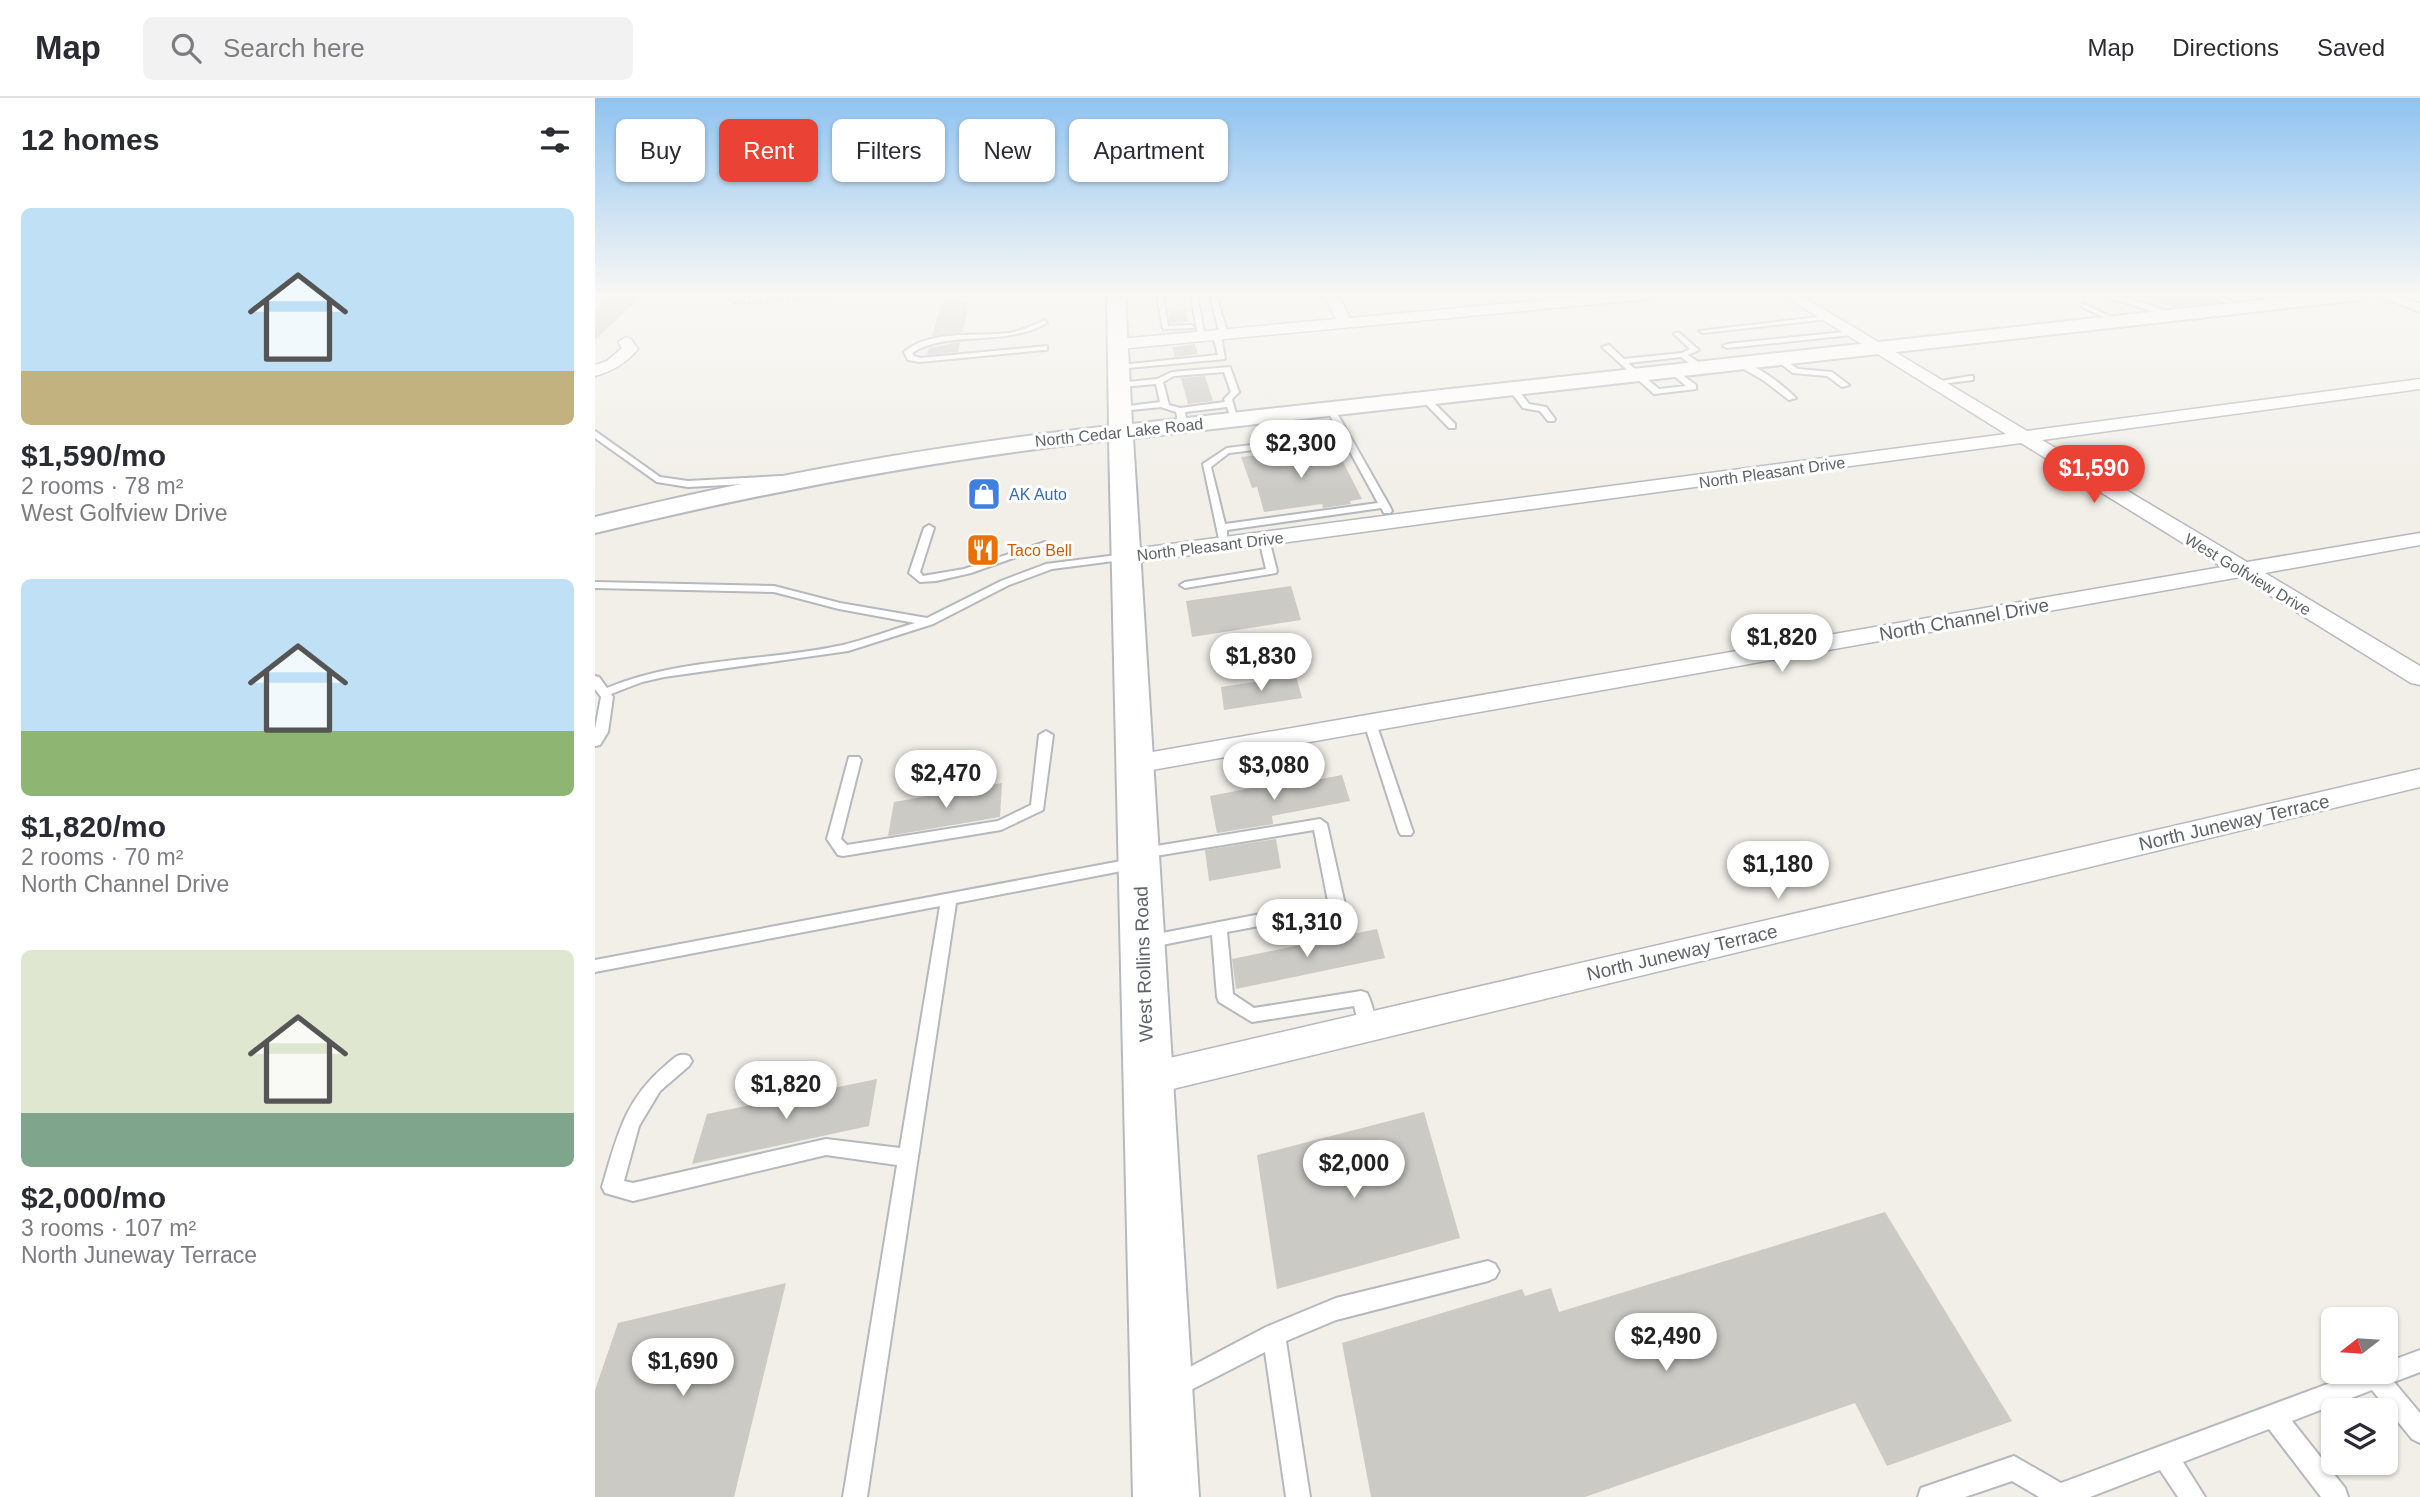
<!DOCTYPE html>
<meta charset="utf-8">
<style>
:root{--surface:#fff;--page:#f2f2f3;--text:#2b2b33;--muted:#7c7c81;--line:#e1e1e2;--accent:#ea4335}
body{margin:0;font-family:Helvetica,sans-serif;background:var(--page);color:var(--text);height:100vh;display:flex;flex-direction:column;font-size:26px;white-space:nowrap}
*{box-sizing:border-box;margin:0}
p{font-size:23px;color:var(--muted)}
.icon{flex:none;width:38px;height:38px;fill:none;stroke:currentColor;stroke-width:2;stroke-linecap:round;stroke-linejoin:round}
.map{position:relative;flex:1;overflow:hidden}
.side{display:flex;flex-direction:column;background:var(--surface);width:595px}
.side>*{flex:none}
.banner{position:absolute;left:21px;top:21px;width:665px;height:63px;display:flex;gap:14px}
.needle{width:46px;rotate:253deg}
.fabs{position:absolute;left:1726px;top:1209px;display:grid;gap:14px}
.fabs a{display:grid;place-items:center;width:77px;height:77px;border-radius:10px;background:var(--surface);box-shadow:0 2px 5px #0004;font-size:35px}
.price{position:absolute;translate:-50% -60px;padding:0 16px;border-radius:24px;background:#fff;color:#222;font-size:23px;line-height:46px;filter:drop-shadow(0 2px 4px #0008)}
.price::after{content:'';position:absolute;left:50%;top:42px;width:21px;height:16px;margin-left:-10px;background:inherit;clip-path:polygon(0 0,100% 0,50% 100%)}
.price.selected{background:var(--accent);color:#fff}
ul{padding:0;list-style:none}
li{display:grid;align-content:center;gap:14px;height:371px;padding:0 21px}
li span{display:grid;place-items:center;height:217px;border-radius:10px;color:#555}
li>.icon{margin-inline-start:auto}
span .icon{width:126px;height:126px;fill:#fffc;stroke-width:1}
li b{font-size:30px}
h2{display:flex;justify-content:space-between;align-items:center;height:84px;padding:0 21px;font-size:30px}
.pill{padding:0 24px;border-radius:10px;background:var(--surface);box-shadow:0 2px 5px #0004;font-size:24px;line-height:63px}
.pill.selected{background:var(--accent);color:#fff}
header{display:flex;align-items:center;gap:42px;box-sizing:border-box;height:98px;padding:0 35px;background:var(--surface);border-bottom:2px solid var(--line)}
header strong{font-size:33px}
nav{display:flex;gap:38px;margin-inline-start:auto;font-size:24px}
.search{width:490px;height:63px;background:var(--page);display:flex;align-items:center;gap:18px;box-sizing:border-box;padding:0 24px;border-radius:10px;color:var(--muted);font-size:26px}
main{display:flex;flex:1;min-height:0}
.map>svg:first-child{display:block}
.building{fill:#cccac5}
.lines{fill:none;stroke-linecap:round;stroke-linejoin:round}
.lane-casing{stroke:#b5b8bc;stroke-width:4}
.street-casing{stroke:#b5b8bc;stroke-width:3}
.secondary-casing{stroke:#b6babf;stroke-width:4}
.path{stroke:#9cc7a9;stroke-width:2.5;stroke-dasharray:3.5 2;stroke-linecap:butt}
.lane{fill:#fff;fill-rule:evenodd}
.street{fill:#fff;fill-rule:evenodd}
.secondary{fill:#fff;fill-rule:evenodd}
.labels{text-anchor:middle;stroke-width:6;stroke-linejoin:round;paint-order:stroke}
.far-street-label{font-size:16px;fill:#5f6368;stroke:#fff}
.far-shop-label{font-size:16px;fill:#366cbe;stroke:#fff;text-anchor:start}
.far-food-label{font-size:16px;fill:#c56008;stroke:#fff;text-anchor:start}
.street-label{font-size:19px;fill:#5f6368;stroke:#fff}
</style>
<header>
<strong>Map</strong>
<div class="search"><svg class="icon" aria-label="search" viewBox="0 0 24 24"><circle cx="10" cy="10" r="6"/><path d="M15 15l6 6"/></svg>Search here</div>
<nav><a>Map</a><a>Directions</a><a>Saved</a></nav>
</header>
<main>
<section class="side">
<h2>12 homes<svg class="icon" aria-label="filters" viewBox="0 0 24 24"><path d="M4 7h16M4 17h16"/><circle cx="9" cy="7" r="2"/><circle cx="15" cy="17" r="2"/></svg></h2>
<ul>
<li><span style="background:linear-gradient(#bfe0f5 75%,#c2b280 0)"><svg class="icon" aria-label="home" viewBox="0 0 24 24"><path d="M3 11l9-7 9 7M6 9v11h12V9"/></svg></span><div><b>$1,590/mo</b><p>2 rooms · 78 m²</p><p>West Golfview Drive</p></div></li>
<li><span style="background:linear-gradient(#bfe0f5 70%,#8fb573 0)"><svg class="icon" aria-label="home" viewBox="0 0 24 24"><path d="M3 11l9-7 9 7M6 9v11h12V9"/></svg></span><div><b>$1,820/mo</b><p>2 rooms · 70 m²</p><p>North Channel Drive</p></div></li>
<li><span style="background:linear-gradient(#dfe7d0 75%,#7fa58c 0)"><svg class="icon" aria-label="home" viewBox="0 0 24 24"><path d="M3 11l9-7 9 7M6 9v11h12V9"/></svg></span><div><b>$2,000/mo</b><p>3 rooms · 107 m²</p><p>North Juneway Terrace</p></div></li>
</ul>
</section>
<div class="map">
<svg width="1825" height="1399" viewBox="0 0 1825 1399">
<rect width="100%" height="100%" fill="#f1efe8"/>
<!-- building -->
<g class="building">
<path d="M14,197H48L0,242V210Z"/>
<path d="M1550,197H1610L1622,204L1577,209Z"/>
<path d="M374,204L368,234L337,238L346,206Z"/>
<path d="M590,210L594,224L575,225L574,215Z"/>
<path d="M365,244L363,254L332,257L334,250Z"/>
<path d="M600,246L603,256L580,259L577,249Z"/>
<path d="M610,278L618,303L593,306L586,280Z"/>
<path d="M718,351L719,354L742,352L767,401L755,403L756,406L728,410L727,406L669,414L662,389L657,390L646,359Z"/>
<path d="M696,488L706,522L597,539L591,503Z"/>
<path d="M701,578L707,600L629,612L626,589Z"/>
<path d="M747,677L755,703L677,718L678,726L622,735L615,698L677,686L678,690Z"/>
<path d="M407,685L405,719L293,738L299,704Z"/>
<path d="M681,741L686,770L614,783L610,752Z"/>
<path d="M782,831L790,860L641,891L637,861Z"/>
<path d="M282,981L274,1028L97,1066L112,1016Z"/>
<path d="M829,1014L865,1140L682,1191L662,1057Z"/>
<path d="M1290,1114L1417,1323L1292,1368L1260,1305L990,1399H776L747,1245L927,1191L930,1198L956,1190L964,1214Z"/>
<path d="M191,1185L139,1399H0V1292L23,1225Z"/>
</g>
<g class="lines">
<defs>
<g id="lane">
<path d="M562,197H568L573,228L597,227L599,230L568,231Z"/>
<path d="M596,197H602L610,239L603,237Z"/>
<path d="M615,197H621L633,237L629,239L626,237L630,261L522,271V267H525L623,257L618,237L622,235L625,237Z"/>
<path d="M1506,197C1525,197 1564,208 1580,218L1575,219Z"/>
<path d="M1612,197H1622L1651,210L1646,211Z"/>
<path d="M1662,197H1672L1691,206L1686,207Z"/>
<path d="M1489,206L1525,223L1526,224L1521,225L1487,209Z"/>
<path d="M1232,218L1234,221L1108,235L1104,233Z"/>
<path d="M450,222L452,225C408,250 353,231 317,255L319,258L325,260L452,248V252H449L325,264L313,262L309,254C336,231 381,239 414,235C428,233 438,227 450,222Z"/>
<path d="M1259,233L1256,237L1132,250L1128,248L1132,246Z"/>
<path d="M1083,234L1104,252L1093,257L1109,268V272H1103L1086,259L1033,265L1064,291L1091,288L1076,275L1075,273L1079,271L1101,287V291L1059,296L1007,249L1014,247L1029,261L1087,255L1095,251L1079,236Z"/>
<path d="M1185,259L1203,271L1237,274L1254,287L1247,289L1232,278L1198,275L1182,263V259Z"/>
<path d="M1142,263C1159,264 1189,288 1201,300L1194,302L1168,282L1142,267Z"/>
<path d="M635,269L644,294L637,301L643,323H637L632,309L590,314L592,327L588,330L584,327L581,314L566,309L526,313L522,311L526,309L565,304L561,286L526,289H523V285L562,281L577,274ZM629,274L636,294L629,301L630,304L585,310L574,307L568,284L579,278Z"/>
<path d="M1375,278H1378V282L1338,287L1334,285Z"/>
<path d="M914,288H920L934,306L951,309L960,321L959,323H953L945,313L928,310L913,290Z"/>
<path d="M826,298H832L860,326V330H854L825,300Z"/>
<path d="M732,308L739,310L794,407L797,413L795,415H789L786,410L632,432V441H624L608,366L632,350L745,336L731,310ZM748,341L783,405L630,426L616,369L634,355Z"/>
<path d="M0,333L65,379L93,383L186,378L191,381L186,384L93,389L62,384L0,340Z"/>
<path d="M334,427L339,430L325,474L328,478L369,471L450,444L455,447L376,475L341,483L325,484L314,475L329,430Z"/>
<path d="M669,438L674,441L682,473L681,475L590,490L585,487L590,484L671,471L664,441Z"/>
<path d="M530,456L534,457V461L457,471L414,487L338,526L253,553L69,579L47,584L16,596L18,599L13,634L5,647L0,648V631L6,599L0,591V578L4,579L12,590C87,559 169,564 248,547C272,541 296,532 320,525L244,511L179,494L0,490V484L179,488L245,505L332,520L406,483L451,466Z"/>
<path d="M775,621L781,625L818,734L816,737H806L804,734L769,625Z"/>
<path d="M451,633L458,637L448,712L406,732L248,758L243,757L232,741L254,659H264L266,662L246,741L252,747L403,723L436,707L444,637Z"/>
<path d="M725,721L732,726L750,807L748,811L742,813L632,834L638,896L659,910L766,893L772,895C777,905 783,924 778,934L772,936L766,934L759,908L657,924L624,904L622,899L617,837L552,850L546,848L544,844L546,840L552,838L733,803L719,732L548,760L541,755L543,751Z"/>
<path d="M542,760L547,761L549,765L547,769L361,805L272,1399H248L302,1067L231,1057L38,1103L10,1095L7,1089C22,1039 29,1002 71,967C79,960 84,954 94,958L97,963L94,968L65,993L44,1028L29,1083L38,1085L231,1041L305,1050L345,808L0,874V862Z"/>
<path d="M893,1163L900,1166L904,1173L900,1180L893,1183L741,1222L691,1243L715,1399H691L670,1254L580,1300L572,1297L569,1289L572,1281L671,1229L741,1200Z"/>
<path d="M1825,1252V1274L1799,1284L1825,1315V1345L1817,1341L1777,1292L1697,1323L1750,1390L1753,1399H1726L1674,1331L1588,1364L1610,1399H1583L1565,1372L1495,1399H1444L1417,1383L1370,1399H1323L1326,1390L1419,1358L1466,1385L1765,1274H1790V1265Z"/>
</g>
<g id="street">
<path d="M729,197H743L755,220L1006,197H1062L1055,201L524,251L516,246L524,241L741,221Z"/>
<path d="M1188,197H1205L1432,333L1825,281V291L1447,342L1652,464L1825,435V447L1670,475L1825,568V587L1816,585L1645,479L540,675L530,672L526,666L530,660L540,657L1627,469L1426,345L530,466L522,464L519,459L522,454L530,452L1411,336Z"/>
<path d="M1780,197H1801L1825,205V214Z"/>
<path d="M31,239L36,241L43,251C31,265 18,273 0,278V267L12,263L27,250L23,244Z"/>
<path d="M1825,671V689L553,997L539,992L534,981L539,970L553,965Z"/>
</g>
<path id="secondary" d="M512,197H530L537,326L1711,197H1772L1763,202L538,340L604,1399H538L514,342C337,362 173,393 0,435V419C172,377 338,348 514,328Z"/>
</defs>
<!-- lane casing -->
<use href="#lane" class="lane-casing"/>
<!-- street casing -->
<use href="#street" class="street-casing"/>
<!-- secondary casing -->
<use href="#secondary" class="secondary-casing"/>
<!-- path -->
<g class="path">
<path d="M149,197L139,206L193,201L196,197"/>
<path d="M192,203L254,197"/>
</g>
<!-- lane -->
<use href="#lane" class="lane"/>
<!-- street -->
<use href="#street" class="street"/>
<!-- secondary -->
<use href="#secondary" class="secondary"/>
</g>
<!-- sky -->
<linearGradient id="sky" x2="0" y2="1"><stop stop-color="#8fc3f1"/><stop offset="0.5" stop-color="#f9f8f5"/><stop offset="1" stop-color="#f9f8f5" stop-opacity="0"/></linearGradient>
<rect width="1825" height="393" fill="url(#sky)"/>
<!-- icons -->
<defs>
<symbol id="shop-square" viewBox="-11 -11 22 22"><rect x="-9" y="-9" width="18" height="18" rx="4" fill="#3f7fe0" stroke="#fff"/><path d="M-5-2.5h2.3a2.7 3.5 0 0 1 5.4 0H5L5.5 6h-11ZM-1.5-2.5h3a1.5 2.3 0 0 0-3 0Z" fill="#fff"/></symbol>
<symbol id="restaurant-square" viewBox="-11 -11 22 22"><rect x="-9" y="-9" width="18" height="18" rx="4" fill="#e8710a" stroke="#fff"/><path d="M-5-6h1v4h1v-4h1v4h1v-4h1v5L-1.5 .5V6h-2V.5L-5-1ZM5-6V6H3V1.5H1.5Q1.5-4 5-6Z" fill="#fff"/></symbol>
</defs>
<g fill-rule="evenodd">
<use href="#shop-square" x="370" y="377" width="38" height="38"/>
<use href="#restaurant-square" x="369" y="433" width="38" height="38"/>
</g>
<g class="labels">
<!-- far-street labels -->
<g class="far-street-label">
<text transform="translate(524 334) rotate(-6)" y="6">North Cedar Lake Road</text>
<text transform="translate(1177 374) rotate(-8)" y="6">North Pleasant Drive</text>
<text transform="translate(615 448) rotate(-7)" y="6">North Pleasant Drive</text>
<text transform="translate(1653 476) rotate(31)" y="6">West Golfview Drive</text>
</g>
<!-- far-shop labels -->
<g class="far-shop-label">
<text x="414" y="402">AK Auto</text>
</g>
<!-- far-food labels -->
<g class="far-food-label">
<text x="412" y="458">Taco Bell</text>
</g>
<!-- street labels -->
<g class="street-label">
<text transform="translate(1369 521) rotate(-10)" y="7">North Channel Drive</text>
<text transform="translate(1639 724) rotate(-13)" y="7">North Juneway Terrace</text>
<text transform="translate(1087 854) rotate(-13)" y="7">North Juneway Terrace</text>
<text transform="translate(548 866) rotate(-92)" y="7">West Rollins Road</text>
</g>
</g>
</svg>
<div class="fabs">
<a><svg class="needle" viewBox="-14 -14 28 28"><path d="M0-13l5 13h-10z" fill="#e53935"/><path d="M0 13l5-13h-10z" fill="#7c7c81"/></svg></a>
<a><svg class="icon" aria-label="layers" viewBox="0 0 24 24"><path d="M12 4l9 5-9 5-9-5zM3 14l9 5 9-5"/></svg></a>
</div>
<b class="price" style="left:706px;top:382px">$2,300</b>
<b class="price selected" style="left:1499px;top:407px">$1,590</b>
<b class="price" style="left:1187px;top:576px">$1,820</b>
<b class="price" style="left:666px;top:595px">$1,830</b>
<b class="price" style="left:679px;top:704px">$3,080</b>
<b class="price" style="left:351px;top:712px">$2,470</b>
<b class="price" style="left:1183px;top:803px">$1,180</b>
<b class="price" style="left:712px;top:861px">$1,310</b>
<b class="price" style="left:191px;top:1023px">$1,820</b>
<b class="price" style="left:759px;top:1102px">$2,000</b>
<b class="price" style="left:1071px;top:1275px">$2,490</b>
<b class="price" style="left:88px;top:1300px">$1,690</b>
<div class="banner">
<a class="pill">Buy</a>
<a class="pill selected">Rent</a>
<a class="pill">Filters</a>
<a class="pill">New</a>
<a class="pill">Apartment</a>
</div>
</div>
</main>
